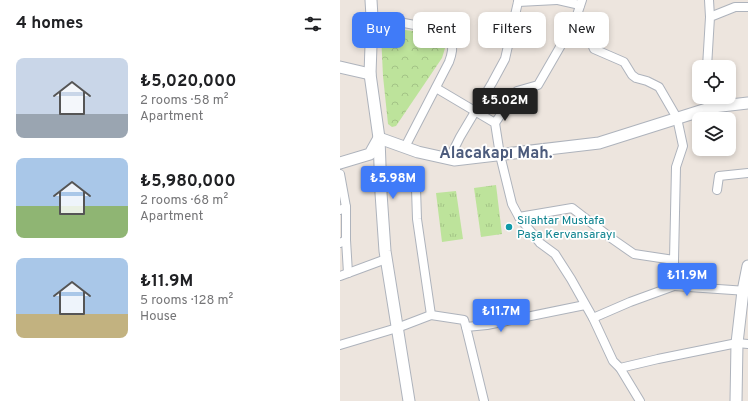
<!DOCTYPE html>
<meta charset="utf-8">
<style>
:root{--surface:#fff;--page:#f6f6f6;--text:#202124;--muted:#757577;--accent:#407bf8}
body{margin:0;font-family:Overpass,sans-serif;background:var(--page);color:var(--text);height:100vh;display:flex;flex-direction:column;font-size:15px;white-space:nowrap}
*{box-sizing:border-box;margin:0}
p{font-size:13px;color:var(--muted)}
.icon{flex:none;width:22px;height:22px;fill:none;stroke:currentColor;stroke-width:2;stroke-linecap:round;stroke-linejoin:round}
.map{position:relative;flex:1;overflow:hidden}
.details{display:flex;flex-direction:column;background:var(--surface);width:340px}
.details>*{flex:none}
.banner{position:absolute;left:12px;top:12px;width:336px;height:36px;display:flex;gap:8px}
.tools{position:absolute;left:352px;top:60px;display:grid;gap:8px}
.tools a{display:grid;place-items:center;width:44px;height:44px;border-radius:8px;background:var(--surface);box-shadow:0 2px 6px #0003;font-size:20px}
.price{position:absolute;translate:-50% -34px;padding:0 9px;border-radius:4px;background:var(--accent);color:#fff;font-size:13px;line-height:26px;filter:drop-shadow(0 1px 2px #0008)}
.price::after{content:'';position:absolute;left:50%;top:24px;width:12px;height:9px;margin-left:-6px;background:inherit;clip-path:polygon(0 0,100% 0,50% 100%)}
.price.on{background:#222;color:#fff}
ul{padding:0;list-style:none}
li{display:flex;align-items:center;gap:12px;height:100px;padding:0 16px}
li span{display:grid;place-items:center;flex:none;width:112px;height:80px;border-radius:8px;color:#555}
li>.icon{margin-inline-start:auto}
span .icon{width:48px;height:48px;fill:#fffc;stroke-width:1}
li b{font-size:17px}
h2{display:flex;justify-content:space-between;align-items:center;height:48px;padding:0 16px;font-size:17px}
.tag{padding:0 14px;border-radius:8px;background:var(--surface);box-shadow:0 2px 6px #0003;font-size:14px;line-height:36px}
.tag.on{background:var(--accent);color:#fff}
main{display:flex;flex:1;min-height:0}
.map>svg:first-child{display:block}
.grass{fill:url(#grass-tufts)}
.park{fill:url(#park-crowns)}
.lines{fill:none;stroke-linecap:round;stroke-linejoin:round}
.street-casing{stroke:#aeb3bc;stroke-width:10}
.secondary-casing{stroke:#aeb3bc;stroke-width:13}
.street{stroke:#fff;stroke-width:8}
.secondary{stroke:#fff;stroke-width:11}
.culture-dot{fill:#0f9aa8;stroke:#fff;stroke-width:1.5}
.labels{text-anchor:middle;stroke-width:3.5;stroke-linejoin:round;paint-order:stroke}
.culture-label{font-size:12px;fill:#0d838f;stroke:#fff;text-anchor:start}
.district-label{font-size:16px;font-weight:bold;fill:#4c5b7c;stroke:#fff}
</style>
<main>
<section class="details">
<h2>4 homes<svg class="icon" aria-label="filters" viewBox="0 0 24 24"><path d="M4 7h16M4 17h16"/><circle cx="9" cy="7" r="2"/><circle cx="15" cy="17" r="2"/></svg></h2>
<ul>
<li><span style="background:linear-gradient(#c9d6e8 70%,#9aa5b1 0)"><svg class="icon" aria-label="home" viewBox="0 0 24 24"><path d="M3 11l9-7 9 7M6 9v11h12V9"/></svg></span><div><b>₺5,020,000</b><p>2 rooms · 58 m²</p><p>Apartment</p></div></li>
<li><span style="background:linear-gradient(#a9c7e8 60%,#8fb573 0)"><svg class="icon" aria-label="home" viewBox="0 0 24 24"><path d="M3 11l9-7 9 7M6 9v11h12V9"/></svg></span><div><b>₺5,980,000</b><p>2 rooms · 68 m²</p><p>Apartment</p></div></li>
<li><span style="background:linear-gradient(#a9c7e8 70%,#c2b280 0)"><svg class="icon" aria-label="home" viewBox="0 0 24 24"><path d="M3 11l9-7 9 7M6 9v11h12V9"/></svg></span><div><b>₺11.9M</b><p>5 rooms · 128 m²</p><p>House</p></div></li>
</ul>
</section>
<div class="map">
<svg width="408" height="401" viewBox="0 0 408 401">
<defs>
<pattern id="grass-tufts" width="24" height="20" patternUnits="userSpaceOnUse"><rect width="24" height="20" fill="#bde39b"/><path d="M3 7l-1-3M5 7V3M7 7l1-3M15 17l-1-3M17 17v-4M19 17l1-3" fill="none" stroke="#a3c386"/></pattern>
<pattern id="park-crowns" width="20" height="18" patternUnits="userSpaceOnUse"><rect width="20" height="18" fill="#bde39b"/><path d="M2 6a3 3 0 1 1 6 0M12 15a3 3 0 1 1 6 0" fill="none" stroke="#a3c386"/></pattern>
</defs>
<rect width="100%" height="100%" fill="#ede5de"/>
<!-- grass -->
<g class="grass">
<path d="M156,185L162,234L141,237L134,188Z"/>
<path d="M116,191L123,239L102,242L96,193Z"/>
</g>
<!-- park -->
<path class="park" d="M50,28L88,33L100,37L106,45L102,58L56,126L52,127L48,124L43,76L41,34L44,30Z"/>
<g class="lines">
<defs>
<g id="street">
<path d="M179,0L178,2L217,0"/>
<path d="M218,0L240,5"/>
<path d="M369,0L370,17"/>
<path d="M32,17L96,29C114,35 115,46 109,62L65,147"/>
<path d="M367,67L370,17L395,7H408"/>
<path d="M96,88L155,123L160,155L172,204L179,217L200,243L215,254L231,279L253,318L273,361L280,368L318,359L397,343L408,344"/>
<path d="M371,97L373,107"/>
<path d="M155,123L177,91L198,85L235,21L242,0"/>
<path d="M109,159L120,137L152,83L165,59L178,2"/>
<path d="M0,174L6,207L0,210"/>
<path d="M76,188L77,219L91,315"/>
<path d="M377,190L379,176L408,173"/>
<path d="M179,217L232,208L271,238L294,254L334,260L336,167L343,146L337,118L319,87L307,81L296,78L292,75L284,62L254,49C250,42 254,34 251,26L235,21"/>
<path d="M6,240V207"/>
<path d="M0,243L6,240L8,273"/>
<path d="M334,260V286L407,291"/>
<path d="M0,276L46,259"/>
<path d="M253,318L290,302L334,286"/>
<path d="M0,345L57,328L91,315L124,320L126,327"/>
<path d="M280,368L300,401"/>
<path d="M144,401L126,327L147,325L245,305"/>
</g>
<g id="secondary">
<path d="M31,0L32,17L30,74L39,138L41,193L45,251L69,401"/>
<path d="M0,67L30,74"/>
<path d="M0,163L30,154L39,138L78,152L114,160L259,143L373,107L408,103"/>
<path d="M396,401L397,343L403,291L408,266"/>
</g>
</defs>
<!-- street casing -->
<use href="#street" class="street-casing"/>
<!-- secondary casing -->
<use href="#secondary" class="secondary-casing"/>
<!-- street -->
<use href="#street" class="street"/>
<!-- secondary -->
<use href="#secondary" class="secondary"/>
</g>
<!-- markers -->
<circle class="culture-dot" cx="169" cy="227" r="4"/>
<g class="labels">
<!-- culture labels -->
<g class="culture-label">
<text x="177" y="224">Silahtar Mustafa<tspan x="177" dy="14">Paşa Kervansarayı</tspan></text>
</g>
<!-- district labels -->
<g class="district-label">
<text x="156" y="158">Alacakapı Mah.</text>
</g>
</g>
</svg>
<div class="tools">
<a><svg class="icon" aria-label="locate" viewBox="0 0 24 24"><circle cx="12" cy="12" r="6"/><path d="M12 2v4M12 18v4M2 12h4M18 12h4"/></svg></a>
<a><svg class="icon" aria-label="layers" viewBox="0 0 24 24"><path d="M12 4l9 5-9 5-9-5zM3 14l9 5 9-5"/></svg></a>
</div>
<b class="price on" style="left:165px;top:122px">₺5.02M</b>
<b class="price" style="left:53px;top:200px">₺5.98M</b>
<b class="price" style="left:347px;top:297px">₺11.9M</b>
<b class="price" style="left:161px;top:333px">₺11.7M</b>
<div class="banner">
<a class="tag on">Buy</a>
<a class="tag">Rent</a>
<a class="tag">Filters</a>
<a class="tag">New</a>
</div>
</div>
</main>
